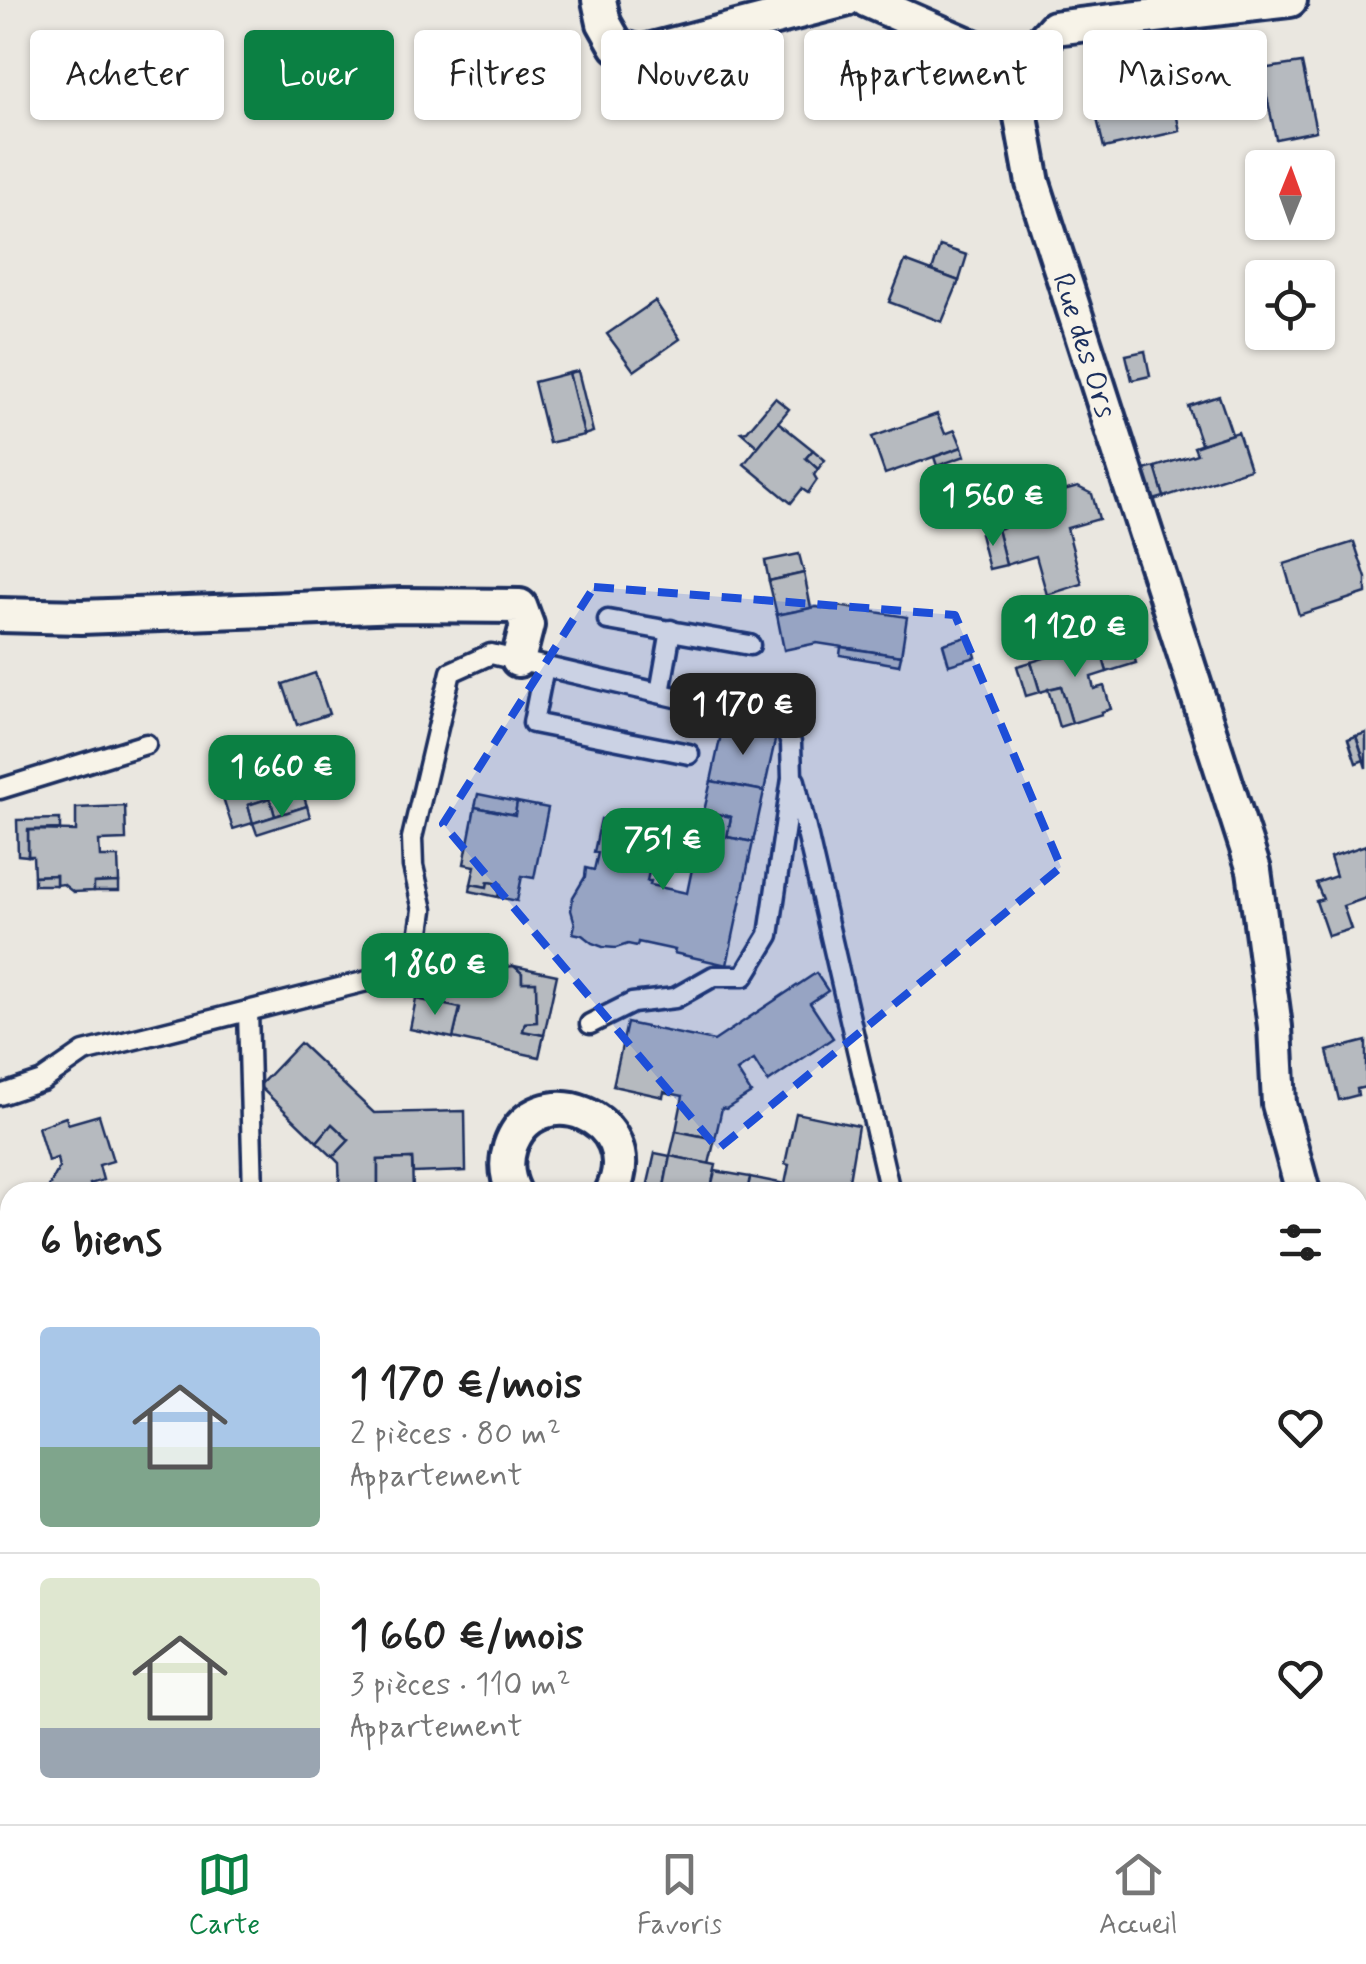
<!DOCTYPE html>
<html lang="fr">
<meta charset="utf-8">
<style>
:root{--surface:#fff;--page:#f6f6f6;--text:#222;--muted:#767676;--line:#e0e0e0;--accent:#0b8043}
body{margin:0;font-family:Mynerve,sans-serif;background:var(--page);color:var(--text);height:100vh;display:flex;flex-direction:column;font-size:38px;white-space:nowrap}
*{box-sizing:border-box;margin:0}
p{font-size:32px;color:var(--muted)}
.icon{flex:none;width:55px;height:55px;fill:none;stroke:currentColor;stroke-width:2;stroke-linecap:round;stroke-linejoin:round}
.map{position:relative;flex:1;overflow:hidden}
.sheet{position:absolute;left:0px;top:1182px;width:1368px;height:642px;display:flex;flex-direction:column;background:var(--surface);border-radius:30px 30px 0 0;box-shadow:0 2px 8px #0004}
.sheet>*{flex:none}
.guide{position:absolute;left:30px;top:30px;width:1308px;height:90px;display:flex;gap:20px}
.needle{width:65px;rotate:1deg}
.buttons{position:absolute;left:1245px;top:150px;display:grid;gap:20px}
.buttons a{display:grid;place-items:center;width:90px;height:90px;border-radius:10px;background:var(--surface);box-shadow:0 2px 8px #0004;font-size:50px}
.price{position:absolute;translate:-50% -85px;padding:0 22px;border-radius:20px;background:var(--accent);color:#fff;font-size:32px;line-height:65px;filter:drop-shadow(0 2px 5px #0008)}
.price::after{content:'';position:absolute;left:50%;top:60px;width:30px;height:22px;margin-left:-15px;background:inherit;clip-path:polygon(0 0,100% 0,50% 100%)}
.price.active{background:#222;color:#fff}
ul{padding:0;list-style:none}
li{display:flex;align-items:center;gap:30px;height:250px;padding:0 40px}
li+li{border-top:2px solid var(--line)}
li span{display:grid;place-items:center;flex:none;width:280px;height:200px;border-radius:10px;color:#555}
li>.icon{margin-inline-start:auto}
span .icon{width:120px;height:120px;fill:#fffc;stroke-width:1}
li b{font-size:42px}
h2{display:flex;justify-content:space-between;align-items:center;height:120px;padding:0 40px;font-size:42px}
.pill{padding:0 35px;border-radius:10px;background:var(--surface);box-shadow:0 2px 8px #0004;font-size:35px;line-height:90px}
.pill.active{background:var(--accent);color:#fff}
.menu{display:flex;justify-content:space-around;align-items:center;height:140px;border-top:2px solid var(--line);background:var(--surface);font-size:28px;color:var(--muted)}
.menu a{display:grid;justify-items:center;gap:5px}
.menu .active{color:var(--accent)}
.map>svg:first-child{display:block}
.building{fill:#b6babf;stroke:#1b2f5e;stroke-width:2.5}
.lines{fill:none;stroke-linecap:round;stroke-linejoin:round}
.lane-casing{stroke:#1b2f5e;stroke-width:25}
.street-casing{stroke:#1b2f5e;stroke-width:40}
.lane{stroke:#f7f3e8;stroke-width:18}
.street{stroke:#f7f3e8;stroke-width:32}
.marked{fill:#1d4ed8;fill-opacity:0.2;stroke:#1d4ed8;stroke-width:8;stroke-dasharray:20 12;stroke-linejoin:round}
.labels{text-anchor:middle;stroke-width:8;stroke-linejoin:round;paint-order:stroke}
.street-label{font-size:30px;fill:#1b2f5e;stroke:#f7f3e8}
</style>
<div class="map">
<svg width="1366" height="1824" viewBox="0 0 1366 1824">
<rect width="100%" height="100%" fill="#eae7e0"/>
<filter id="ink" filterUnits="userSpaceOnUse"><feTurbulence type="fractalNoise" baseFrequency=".01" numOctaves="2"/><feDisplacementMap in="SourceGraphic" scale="20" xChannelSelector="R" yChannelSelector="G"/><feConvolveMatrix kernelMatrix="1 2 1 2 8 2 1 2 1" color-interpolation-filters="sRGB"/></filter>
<g filter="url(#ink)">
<!-- building -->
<g class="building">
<path d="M1302,63L1316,131L1276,139L1261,69Z"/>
<path d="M1170,86L1180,131L1104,148L1093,102Z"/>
<path d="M940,246L967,255L959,281L932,271Z"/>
<path d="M905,261L959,281L942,322L889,302Z"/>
<path d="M655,301L680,339L634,371L607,334Z"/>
<path d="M1145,351L1150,376L1132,380L1126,355Z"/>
<path d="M578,371L593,432L584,435L569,373Z"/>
<path d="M569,373L584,435L549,443L534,382Z"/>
<path d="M1219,396L1232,434L1201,444L1188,406Z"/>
<path d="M775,398L789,409L758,447L741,432L747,431Z"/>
<path d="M937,414L945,434L955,430L962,447L885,474L872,437Z"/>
<path d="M778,422L813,450L806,458L818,469L814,475L817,480L808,493L802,489L791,503L744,464Z"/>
<path d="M1238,432L1250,469L1164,497L1155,467L1197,454L1194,447Z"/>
<path d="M962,447L965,456L937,466L934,457Z"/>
<path d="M813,450L825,460L818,469L806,458Z"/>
<path d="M1155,467L1164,497L1150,501L1140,471Z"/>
<path d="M1078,487L1092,494L1099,519L1067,528L1082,584L1047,595L1036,556L1006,565L997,529L1061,512L1056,493Z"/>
<path d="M997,529L1006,565L989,569L980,534Z"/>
<path d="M1354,542L1366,578V593L1299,615L1284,564Z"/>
<path d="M799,554L804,573L769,581L765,561Z"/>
<path d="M804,573L811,608L777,615L769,581Z"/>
<path d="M837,606L907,617L901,656L817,643L784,650L777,615L816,607L836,610Z"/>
<path d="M1127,633L1136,663L1107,672L1098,641Z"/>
<path d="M970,636L976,657L949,665L943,644Z"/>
<path d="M1098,641L1107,672L1091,677L1094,689L1104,686L1111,709L1101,712L1102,714L1072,723L1061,686L1040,692L1031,662Z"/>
<path d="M841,647L901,656L899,665L840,655Z"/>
<path d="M1031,662L1040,692L1026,696L1017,666Z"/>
<path d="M315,673L329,714L297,725L283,684Z"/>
<path d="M1061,686L1072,723L1059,727L1048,689Z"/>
<path d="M723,725L776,736L764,791L711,781Z"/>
<path d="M1366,733V768L1356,736Z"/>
<path d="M1356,736L1364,760L1356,763L1348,739Z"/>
<path d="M287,746L307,806L275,816L270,798L248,805L253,823L233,829L219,785L246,777L241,761Z"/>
<path d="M241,761L246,777L236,780L231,764Z"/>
<path d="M711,781L764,791L753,842L727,837L731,817L704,811Z"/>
<path d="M478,794L517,802L515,815L475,807Z"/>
<path d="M270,798L275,816L253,823L248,805Z"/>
<path d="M517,802L548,808L534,878L522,876L517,901L498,897L501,884L488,882L487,887L471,884L475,866L464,864L475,807L515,815Z"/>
<path d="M125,806L126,840L99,841L100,857H118L119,882L94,883V891L73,892L63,884L56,885V875L34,876L33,856H28V830L76,831V808Z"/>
<path d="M307,806L310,817L257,834L253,823Z"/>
<path d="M704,811L731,817L727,837L753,842L727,965L674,953L675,950L638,942L637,946L628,944L616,948L603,947L592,943L582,935L573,933L575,924L571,910L573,897L585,877L586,868L594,870L598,853L594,852L601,819L625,823L624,828L636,830L637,826L658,830L647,881H651L650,885L687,893Z"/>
<path d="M60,819V829L28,830V856L18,855L17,820Z"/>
<path d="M1366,845V898L1343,906L1351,929L1328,936L1316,901L1323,899L1316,883L1336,876L1330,857Z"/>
<path d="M56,875V885H34V876Z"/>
<path d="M119,882V891H94V883Z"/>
<path d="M488,882L501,884L498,897L470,891L471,884L487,887Z"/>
<path d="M427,947L491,961L489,972L498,974L504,967L514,966L522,973V982H536L537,1022L525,1023L523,1031L544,1035L539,1057L453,1038L460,1008L416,999Z"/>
<path d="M514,966L557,975L544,1035L523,1031L525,1023L537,1022L536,982H522V973Z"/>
<path d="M816,973L828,991L810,1003L833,1038L768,1082L754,1060L737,1071L751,1093L726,1109L722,1108L715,1139L676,1131L683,1096L664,1092L663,1097L613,1086L627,1023L714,1041Z"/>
<path d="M416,999L460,1008L453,1038L410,1029Z"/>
<path d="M1366,1041V1087L1357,1089L1358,1095L1339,1100L1327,1051Z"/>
<path d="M300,1043L374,1113L465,1111L466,1171L413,1173L412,1159L378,1160V1192H340L339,1163L333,1157L349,1140L332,1124L317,1142L259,1086Z"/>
<path d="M796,1113L858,1126L847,1192H747L750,1177L785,1184L789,1165L785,1164Z"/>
<path d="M99,1115L113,1161L99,1165L103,1180L90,1184L93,1192H46L59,1168L57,1158L48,1161L38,1127L66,1117L68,1124Z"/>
<path d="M332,1124L349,1140L333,1157L317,1142Z"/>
<path d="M676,1131L715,1139L709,1164L670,1156Z"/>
<path d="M655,1153L670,1156L663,1192H646Z"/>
<path d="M670,1156L716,1165L710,1192H663Z"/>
<path d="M412,1159L413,1192H378V1160Z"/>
<path d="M715,1171L750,1177L747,1192H710Z"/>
<path d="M0,1267H10V1295H1Z"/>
</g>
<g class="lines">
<defs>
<g id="lane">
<path d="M608,620L750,645"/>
<path d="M544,667L533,723L689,754"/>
<path d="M660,693L671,630"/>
<path d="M795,781L890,1192"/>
<path d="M0,789L146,744"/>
<path d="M248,1011L253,1192"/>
<path d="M0,1095L42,1081L84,1052L375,979L405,963L419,938L423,910L413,866L412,838L451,672L491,654L783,722L791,743L792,778L769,935L744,976H714L675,998L632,1003L590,1024"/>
<path d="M0,1529L10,1606"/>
</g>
<g id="street">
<path d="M599,0L604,23L617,46L640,53L845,0"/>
<path d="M866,0L1019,67"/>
<path id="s1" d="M1290,0L1054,28L1019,67L1017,95L1033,183L1254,870L1275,1027L1279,1104L1303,1192"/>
<path d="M0,615L81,617L401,605L520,606L527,625L518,660"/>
<path d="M514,1192C507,1178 505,1163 510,1147C535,1073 648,1117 612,1192"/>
<path d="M1358,1339L1366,1356"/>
</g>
</defs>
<!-- lane casing -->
<use href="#lane" class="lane-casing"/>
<!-- street casing -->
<use href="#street" class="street-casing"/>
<!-- lane -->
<use href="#lane" class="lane"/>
<!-- street -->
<use href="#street" class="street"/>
</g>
</g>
<!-- marked area -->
<path class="marked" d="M594,587L955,615L1061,867L718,1149L443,824Z"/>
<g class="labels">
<!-- street labels -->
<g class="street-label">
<text dy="10" stroke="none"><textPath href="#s1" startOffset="578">Rue des Ors</textPath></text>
</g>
</g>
</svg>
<div class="buttons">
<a><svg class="needle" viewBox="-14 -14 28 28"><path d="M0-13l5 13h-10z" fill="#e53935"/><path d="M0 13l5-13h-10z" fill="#767676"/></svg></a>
<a><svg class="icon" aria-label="locate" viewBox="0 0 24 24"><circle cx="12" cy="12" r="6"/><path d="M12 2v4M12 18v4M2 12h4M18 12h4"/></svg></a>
</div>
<b class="price" style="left:993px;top:549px">1 560 €</b>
<b class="price" style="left:1075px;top:680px">1 120 €</b>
<b class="price active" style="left:743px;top:758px">1 170 €</b>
<b class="price" style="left:282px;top:820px">1 660 €</b>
<b class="price" style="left:663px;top:893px">751 €</b>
<b class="price" style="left:435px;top:1018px">1 860 €</b>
<div class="guide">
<a class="pill">Acheter</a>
<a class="pill active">Louer</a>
<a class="pill">Filtres</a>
<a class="pill">Nouveau</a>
<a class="pill">Appartement</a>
<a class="pill">Maison</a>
</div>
<section class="sheet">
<h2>6 biens<svg class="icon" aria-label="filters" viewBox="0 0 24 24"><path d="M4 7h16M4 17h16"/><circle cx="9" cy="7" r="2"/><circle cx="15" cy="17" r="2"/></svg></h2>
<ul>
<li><span style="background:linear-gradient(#a9c7e8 60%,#7fa58c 0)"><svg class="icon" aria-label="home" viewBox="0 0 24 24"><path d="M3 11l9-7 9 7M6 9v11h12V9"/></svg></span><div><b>1 170 €/mois</b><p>2 pièces · 80 m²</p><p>Appartement</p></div><svg class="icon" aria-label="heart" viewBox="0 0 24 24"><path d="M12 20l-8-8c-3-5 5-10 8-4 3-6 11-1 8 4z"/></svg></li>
<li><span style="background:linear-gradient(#dfe7d0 75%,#9aa5b1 0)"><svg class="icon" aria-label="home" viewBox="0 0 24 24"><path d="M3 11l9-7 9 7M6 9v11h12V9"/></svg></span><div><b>1 660 €/mois</b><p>3 pièces · 110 m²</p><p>Appartement</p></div><svg class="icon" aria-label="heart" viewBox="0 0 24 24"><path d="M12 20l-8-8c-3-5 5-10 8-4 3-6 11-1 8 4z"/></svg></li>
</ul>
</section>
</div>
<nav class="menu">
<a class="active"><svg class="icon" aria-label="map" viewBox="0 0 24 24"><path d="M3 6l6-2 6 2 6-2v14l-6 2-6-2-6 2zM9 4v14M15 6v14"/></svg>Carte</a>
<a><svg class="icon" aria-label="saved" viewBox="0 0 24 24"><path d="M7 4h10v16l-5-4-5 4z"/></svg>Favoris</a>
<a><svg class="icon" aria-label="home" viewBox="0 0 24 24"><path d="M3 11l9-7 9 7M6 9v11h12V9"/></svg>Accueil</a>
</nav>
